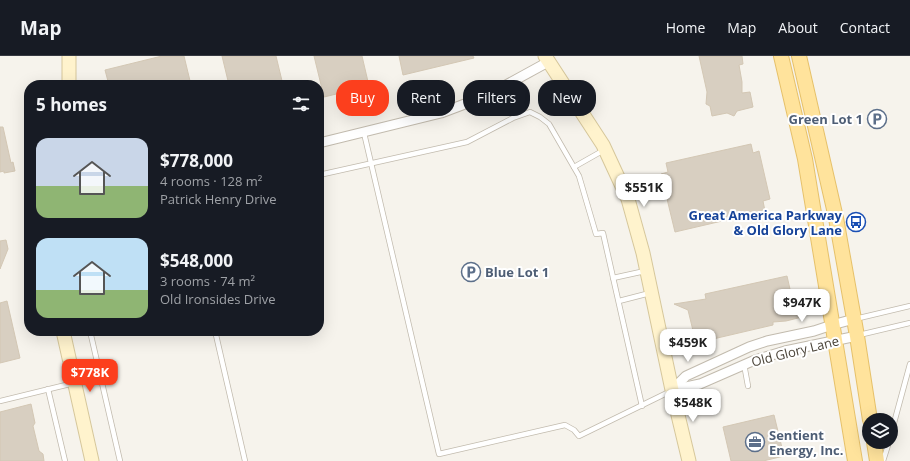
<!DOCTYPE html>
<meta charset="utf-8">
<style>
:root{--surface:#171b24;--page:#242831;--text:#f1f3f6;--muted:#9ea1a6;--line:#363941;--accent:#fc3f1d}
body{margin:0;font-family:"Open Sans",sans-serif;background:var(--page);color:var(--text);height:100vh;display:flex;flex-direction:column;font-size:15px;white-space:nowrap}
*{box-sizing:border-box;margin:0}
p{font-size:13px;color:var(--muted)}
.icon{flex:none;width:22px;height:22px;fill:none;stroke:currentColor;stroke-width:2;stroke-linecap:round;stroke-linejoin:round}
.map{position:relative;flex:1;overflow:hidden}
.drawer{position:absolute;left:24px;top:24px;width:300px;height:256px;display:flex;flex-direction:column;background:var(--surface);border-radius:16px;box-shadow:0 4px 16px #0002}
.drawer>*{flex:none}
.banner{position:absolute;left:336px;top:24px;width:380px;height:36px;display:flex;gap:8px}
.controls{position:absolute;left:862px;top:357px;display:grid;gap:8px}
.controls a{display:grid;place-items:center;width:36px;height:36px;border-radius:50%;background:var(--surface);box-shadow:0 4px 16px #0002;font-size:20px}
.price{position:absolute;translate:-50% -34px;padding:0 9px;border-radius:8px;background:#fff;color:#222;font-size:13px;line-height:26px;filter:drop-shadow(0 1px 2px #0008)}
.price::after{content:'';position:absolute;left:50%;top:24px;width:12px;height:9px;margin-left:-6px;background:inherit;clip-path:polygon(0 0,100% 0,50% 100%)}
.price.active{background:var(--accent);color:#fff}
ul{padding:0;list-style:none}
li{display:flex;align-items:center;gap:12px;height:100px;padding:0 12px}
li span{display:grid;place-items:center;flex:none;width:112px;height:80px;border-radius:12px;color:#555}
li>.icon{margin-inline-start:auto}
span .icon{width:48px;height:48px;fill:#fffc;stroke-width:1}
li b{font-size:17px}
h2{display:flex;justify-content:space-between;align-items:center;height:48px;padding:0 12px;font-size:17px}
.chip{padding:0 14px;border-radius:16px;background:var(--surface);box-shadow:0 4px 16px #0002;font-size:14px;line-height:36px}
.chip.active{background:var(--accent);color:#fff}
header{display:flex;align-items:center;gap:24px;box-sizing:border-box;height:56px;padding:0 20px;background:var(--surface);border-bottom:1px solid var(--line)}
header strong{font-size:19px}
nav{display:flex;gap:22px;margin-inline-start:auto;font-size:14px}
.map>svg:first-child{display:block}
.building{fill:#d8cfc1;stroke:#d3c7b4}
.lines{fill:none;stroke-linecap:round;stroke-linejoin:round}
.lane-casing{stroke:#c2bbae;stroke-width:6}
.street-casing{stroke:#c2bbae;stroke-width:11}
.secondary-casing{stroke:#d6c79b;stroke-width:15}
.primary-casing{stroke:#e6c16a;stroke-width:16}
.lane{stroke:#fff;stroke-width:4.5}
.street{stroke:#fff;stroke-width:9}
.secondary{stroke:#fff3cd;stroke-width:13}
.primary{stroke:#ffe39c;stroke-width:14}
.labels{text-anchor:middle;stroke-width:4;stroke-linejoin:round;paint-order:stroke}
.service-label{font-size:13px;font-weight:bold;fill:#4e5e75;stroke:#fff;text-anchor:start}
.transit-label{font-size:13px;font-weight:bold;fill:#164399;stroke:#fff;text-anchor:end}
.street-label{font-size:13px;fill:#4b4439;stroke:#fff}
</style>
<header>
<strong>Map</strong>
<nav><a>Home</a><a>Map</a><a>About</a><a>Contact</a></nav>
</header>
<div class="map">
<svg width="910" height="405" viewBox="0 0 910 405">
<rect width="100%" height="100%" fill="#f6f3ec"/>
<!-- building -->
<g class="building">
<path d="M162,0H184L191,29H109L105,14Z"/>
<path d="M222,0H276L283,29H229Z"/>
<path d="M314,0H362L369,30L324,41Z"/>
<path d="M399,0H473L474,2L403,19Z"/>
<path d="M699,0H742L743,8L739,9L742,26V37L750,36L753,51L737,55L734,60L727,57L712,60L710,50L706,48L707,36Z"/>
<path d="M0,71H3L11,107L13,106L15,115L4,117V115L0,116Z"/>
<path d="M751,88L753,97L759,95L770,143L763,145L765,155L675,176L661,118L668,116L666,107Z"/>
<path d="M6,184L8,193L0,213V185Z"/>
<path d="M787,220L795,255L806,260L786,265L773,266V269L696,287L688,254L674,248L706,243L705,238Z"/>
<path d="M7,245L20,302L0,307V247Z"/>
<path d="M31,348L35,367L33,370L39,395L43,398L44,405H0V356Z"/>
<path d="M774,359L784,400L763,405H731L723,371Z"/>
</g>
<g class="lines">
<defs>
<g id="lane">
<path d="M364,77L439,398L565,369L574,374L579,380L671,335"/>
<path d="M574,111L604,94"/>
<path d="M319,119L467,86L513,62L530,56L540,61L549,68L579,120L596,178L603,177L642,350"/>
<path d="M613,222L645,215"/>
<path d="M619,245L650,237"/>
<path d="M855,263L910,250"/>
<path d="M90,275L120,405"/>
<path d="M217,275L216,279L245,405"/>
<path d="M859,279L910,267"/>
<path d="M744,308L748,330"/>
<path d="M48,333L65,405"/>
<path d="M0,345L74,327"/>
<path d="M891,378L910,308"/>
<path d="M883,405L889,386"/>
</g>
<g id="street">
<path d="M319,87L441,57L486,40L548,6"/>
<path d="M672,334L686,320L749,291L767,285L814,275L832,269L854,263"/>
<path d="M672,334L700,328L755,304L785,295L857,280"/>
</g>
<g id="secondary">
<path d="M545,0L603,89L628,143L643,197L672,334L689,405"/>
<path d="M69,29V0"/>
<path d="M63,275L92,405"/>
</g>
<g id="primary">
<path d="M781,0L805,103L855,405"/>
<path d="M799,0L836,162L857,280L870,364"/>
<path d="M874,386L877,405"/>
</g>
</defs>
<!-- lane casing -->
<use href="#lane" class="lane-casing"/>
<!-- street casing -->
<use href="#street" class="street-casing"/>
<!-- secondary casing -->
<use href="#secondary" class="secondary-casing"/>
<!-- primary casing -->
<use href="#primary" class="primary-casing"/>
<!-- lane -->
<use href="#lane" class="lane"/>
<!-- street -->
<use href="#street" class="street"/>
<!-- secondary -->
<use href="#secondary" class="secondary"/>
<!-- primary -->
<use href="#primary" class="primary"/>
</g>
<!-- icons -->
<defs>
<symbol id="parking-ring" viewBox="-11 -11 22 22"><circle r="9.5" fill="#fff" stroke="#5c6f8a" stroke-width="1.5"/><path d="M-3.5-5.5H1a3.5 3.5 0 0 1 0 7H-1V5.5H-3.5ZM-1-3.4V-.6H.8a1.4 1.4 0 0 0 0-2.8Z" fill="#5c6f8a"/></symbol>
<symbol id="bus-ring" viewBox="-11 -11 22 22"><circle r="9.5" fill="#fff" stroke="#1a4fb4" stroke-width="1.5"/><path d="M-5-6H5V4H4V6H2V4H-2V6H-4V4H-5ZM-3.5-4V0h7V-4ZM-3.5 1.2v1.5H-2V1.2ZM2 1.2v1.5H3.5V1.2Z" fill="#1a4fb4"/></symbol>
<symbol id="office-ring" viewBox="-11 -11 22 22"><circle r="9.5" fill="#fff" stroke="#5c6f8a" stroke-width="1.5"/><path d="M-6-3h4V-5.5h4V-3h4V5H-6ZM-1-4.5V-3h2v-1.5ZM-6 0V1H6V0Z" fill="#5c6f8a"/></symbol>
</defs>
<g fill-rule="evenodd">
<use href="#parking-ring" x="866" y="52" width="22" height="22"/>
<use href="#bus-ring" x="845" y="155" width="22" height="22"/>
<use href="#parking-ring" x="460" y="205" width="22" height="22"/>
<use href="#office-ring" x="744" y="375" width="22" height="22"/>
</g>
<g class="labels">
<!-- service labels -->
<g class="service-label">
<text x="863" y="68" text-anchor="end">Green Lot 1</text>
<text x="485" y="221">Blue Lot 1</text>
<text x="769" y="384">Sentient<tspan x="769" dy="15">Energy, Inc.</tspan></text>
</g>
<!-- transit labels -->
<g class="transit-label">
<text x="842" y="164">Great America Parkway<tspan x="842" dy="15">&amp; Old Glory Lane</tspan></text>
</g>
<!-- street labels -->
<g class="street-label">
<text transform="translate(795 295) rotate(-14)" y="5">Old Glory Lane</text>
</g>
</g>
</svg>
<div class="controls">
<a><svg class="icon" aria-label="layers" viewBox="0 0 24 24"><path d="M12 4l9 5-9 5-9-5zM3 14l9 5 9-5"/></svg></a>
</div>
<b class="price" style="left:644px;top:152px">$551K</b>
<b class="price" style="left:802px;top:267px">$947K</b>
<b class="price" style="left:688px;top:307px">$459K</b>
<b class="price active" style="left:90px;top:337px">$778K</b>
<b class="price" style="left:693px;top:367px">$548K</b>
<div class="banner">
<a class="chip active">Buy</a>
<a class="chip">Rent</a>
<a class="chip">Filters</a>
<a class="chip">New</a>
</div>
<section class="drawer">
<h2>5 homes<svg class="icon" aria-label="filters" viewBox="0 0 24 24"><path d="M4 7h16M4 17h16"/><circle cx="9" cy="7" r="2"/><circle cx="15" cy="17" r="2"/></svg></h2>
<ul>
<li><span style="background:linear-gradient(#c9d6e8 60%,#8fb573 0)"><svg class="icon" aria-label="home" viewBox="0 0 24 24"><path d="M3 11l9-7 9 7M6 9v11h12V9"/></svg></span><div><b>$778,000</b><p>4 rooms · 128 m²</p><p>Patrick Henry Drive</p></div></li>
<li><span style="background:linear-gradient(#bfe0f5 65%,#8fb573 0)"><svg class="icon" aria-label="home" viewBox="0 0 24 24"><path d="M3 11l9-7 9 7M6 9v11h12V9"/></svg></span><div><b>$548,000</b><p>3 rooms · 74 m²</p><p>Old Ironsides Drive</p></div></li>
</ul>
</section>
</div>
